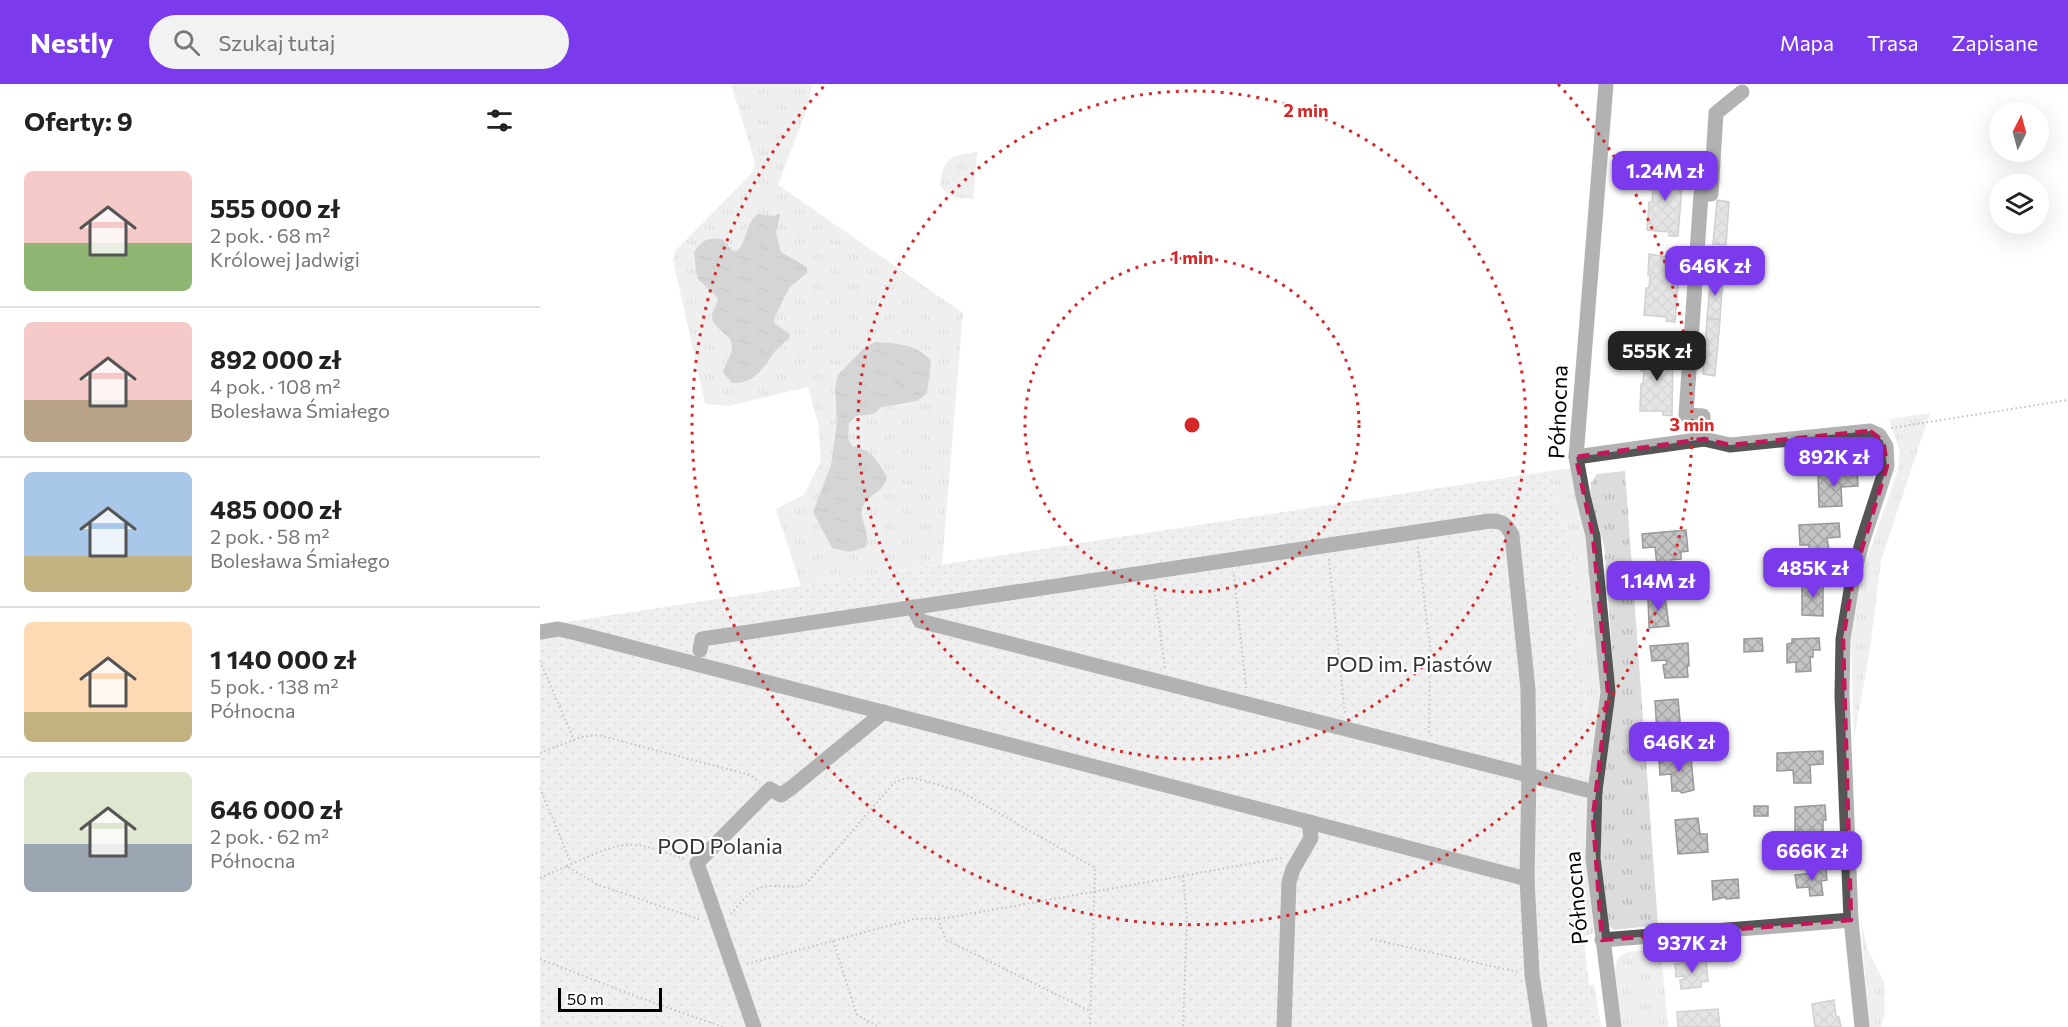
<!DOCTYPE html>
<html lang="pl">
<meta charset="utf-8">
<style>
:root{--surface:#fff;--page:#f2f2f2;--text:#222;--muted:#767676;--line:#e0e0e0;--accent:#7c3aed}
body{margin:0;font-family:Commissioner,sans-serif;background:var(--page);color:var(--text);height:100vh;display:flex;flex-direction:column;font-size:22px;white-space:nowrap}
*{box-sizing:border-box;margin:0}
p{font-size:20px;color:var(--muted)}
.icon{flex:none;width:33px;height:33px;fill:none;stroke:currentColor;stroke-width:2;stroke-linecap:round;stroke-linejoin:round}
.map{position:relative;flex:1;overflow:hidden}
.details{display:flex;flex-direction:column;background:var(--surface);width:540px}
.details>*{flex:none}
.needle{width:39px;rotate:6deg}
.fabs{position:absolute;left:1449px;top:18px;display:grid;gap:12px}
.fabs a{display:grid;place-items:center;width:60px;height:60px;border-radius:50%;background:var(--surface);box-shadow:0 6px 24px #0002;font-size:30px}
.scale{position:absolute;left:18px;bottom:15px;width:104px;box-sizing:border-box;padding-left:6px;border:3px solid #000;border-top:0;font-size:16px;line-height:21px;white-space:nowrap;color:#000;-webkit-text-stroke:4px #fff;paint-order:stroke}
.price{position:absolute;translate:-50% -51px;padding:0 14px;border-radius:12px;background:var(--accent);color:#fff;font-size:20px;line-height:39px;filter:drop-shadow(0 2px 3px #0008)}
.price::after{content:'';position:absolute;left:50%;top:36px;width:18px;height:14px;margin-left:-9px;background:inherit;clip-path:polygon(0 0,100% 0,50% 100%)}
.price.on{background:#222;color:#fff}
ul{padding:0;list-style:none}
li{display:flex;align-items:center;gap:18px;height:150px;padding:0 24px}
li+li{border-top:2px solid var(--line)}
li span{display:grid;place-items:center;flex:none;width:168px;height:120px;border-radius:9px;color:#555}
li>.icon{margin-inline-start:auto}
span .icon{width:72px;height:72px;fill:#fffc;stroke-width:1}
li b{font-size:26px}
h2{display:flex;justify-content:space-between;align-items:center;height:72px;padding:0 24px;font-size:26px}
header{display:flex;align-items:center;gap:36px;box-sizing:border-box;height:84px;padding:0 30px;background:var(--accent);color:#fff}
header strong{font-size:28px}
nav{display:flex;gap:33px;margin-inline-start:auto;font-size:21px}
.search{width:420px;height:54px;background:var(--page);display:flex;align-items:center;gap:15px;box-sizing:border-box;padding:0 21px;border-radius:33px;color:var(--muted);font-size:22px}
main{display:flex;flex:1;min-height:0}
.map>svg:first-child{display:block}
.grass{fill:url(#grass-tufts)}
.forest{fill:url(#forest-crowns)}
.garden{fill:url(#garden-dots)}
.water{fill:url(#water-ripples)}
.building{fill:url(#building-cross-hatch);stroke:#999;stroke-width:1.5}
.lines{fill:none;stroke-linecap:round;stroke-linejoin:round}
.path{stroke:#777;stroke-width:2;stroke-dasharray:1.5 3;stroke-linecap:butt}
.minor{stroke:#555;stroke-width:15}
.marked{fill:none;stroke:#c2185b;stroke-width:4.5;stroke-dasharray:12 8;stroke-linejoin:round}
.ring{fill:none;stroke:#d62828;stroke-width:3;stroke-dasharray:3 6}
.labels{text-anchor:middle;stroke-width:4.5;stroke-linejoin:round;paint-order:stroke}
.street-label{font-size:22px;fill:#000;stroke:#fff}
.park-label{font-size:22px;fill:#333;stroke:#fff}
.centre{fill:#d62828;stroke:#fff;stroke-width:3}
.ring-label{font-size:18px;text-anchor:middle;font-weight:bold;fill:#d62828;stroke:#fff;stroke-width:4.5;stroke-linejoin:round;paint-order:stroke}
</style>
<header>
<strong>Nestly</strong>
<div class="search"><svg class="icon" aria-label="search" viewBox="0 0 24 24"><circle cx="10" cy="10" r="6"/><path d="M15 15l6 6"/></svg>Szukaj tutaj</div>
<nav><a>Mapa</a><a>Trasa</a><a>Zapisane</a></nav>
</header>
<main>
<section class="details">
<h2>Oferty: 9<svg class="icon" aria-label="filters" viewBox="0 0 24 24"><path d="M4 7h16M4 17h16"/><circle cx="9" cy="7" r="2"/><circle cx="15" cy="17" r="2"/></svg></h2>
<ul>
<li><span style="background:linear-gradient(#f6c9c9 60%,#8fb573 0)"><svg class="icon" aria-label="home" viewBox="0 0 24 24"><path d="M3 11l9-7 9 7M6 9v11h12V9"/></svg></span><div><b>555 000 zł</b><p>2 pok. · 68 m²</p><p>Królowej Jadwigi</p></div></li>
<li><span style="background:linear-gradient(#f6c9c9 65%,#b9a48a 0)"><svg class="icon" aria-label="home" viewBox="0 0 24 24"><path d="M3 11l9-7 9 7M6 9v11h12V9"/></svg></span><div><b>892 000 zł</b><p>4 pok. · 108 m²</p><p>Bolesława Śmiałego</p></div></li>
<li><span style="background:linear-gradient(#a9c7e8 70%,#c2b280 0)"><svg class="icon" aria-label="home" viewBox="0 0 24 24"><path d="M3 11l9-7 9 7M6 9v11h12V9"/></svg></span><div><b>485 000 zł</b><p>2 pok. · 58 m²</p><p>Bolesława Śmiałego</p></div></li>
<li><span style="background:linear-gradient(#ffd9b3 75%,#c2b280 0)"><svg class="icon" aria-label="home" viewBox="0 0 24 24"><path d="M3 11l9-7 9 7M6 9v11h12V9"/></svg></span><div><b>1 140 000 zł</b><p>5 pok. · 138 m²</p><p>Północna</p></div></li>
<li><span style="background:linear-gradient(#dfe7d0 60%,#9aa5b1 0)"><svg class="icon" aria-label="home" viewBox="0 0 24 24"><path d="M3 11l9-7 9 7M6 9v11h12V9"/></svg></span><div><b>646 000 zł</b><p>2 pok. · 62 m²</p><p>Północna</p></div></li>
</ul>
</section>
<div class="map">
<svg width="1528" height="943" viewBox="0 0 1528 943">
<defs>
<pattern id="grass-tufts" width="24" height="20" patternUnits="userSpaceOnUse" patternTransform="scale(1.5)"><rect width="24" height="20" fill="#dcdcdc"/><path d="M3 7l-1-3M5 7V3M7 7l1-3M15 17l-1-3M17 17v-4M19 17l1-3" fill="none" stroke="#bbb"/></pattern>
<pattern id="forest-crowns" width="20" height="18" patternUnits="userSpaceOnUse" patternTransform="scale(1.5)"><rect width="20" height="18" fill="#dcdcdc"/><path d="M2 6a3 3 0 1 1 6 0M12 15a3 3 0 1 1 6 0" fill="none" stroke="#bbb"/></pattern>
<pattern id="garden-dots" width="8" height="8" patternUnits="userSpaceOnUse" patternTransform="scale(1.5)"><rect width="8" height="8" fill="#dcdcdc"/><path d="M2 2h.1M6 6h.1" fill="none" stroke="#bbb" stroke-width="1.8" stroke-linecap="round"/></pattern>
<pattern id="water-ripples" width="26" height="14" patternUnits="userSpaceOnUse" patternTransform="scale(1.5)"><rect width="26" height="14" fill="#a3a3a3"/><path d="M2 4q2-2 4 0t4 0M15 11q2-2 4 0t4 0" fill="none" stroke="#8b8b8b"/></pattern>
<pattern id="building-cross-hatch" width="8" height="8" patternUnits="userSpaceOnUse" patternTransform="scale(1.5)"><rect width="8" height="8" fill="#c4c4c4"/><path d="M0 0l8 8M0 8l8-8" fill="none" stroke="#a7a7a7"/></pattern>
</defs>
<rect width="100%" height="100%" fill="#fff"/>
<!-- grass -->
<g class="grass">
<path d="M191,0H272L268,22L238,101L423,229L402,480L261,502L236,425L264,411L281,377L278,339L268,303L189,322L165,320L133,176L136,166L213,88L215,78Z"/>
<path d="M437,68L433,115C418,114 408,114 400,101C403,74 411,71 437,68Z"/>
<path d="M1390,329L1341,477L1330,564L1314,655L1311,554L1321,492L1358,386L1360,368L1349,335Z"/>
<path d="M1025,385H1032L1046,447L1061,604L1051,697L1042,699L1045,616L1028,449L1004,388Z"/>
<path d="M1085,387L1118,841L1075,846L1068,842L1060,769L1063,709L1075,605L1064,461L1050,412L1051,399L1057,390Z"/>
<path d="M1041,712L1048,714L1047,777L1054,849L1044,853L1038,800Z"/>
<path d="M1321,838L1328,866L1344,898L1345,928L1341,943H1329Z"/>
<path d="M1121,866L1128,943H1081C1079,925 1065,881 1083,870C1093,865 1111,867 1121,866Z"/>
<path d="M1054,900L1061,943H1056L1049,901Z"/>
</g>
<!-- forest -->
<path class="forest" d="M1163,160L1185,161L1183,178L1162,176Z"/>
<!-- garden -->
<path class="garden" d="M1004,388L1028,449L1045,616L1038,800L1049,901L1056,943H0V542Z"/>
<!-- water -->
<g class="water">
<path d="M238,129L240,132L236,149L241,168L267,183V189L250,203L245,212L235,233L234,239L250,250L249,255C225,269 225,300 192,299L183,288C185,280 191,272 192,265C194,250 172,245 172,233C172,227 177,221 178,214L157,194L154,168C162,156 168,153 182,155L192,166L197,167C208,157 205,139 218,130L235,132Z"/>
<path d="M335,258C356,259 377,260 391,277L387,309L377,317L341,323L334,330L316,332L309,339L308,355L312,362C315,363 319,363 322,365C334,369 341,383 347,393C342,411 329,409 323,422C317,436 331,443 326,463L310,468L292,464L273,428L291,381L297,338L295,304L298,291L324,264Z"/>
</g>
<!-- building -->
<g class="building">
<path d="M1112,85L1143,90L1138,152H1129V148L1107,146L1109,118H1112L1113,106H1110Z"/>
<path d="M1177,116L1189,118L1186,161L1173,160Z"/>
<path d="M1109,170L1140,175L1135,238L1126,237L1127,233L1104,231L1106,204H1109L1110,191H1108Z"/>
<path d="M1171,191L1183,192L1180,235L1167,234Z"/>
<path d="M1167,235L1180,236L1175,292L1163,290Z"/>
<path d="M1101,266L1133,269L1132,332L1123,331V327H1100L1101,300H1103L1104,287H1101Z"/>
<path d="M1317,388L1318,402L1301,403L1302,422L1279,423L1278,390Z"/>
<path d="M1299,439L1300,453L1287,454L1290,472L1270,473L1269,461H1260L1259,441Z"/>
<path d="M1146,446L1148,467L1141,468V475L1130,476V481L1117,482L1115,463L1103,464L1102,450Z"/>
<path d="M1262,499H1283V532L1262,531Z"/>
<path d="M1125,512L1129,542L1109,544L1108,513Z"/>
<path d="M1222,554L1223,567L1204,568V555Z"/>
<path d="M1279,554L1280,566H1273V573H1270L1271,587L1256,588V578L1247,579V560L1252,559V555Z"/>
<path d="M1148,559L1149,582H1147L1148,593L1125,594L1123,581L1127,580L1126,576L1112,577L1110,562Z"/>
<path d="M1138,615L1141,647L1117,649L1115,617Z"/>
<path d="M1283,667V680L1270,681L1271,699H1254L1253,686L1237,687V669Z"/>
<path d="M1151,673L1154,706L1142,709L1139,707H1132L1131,690L1120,691L1119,676Z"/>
<path d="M1285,721L1286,736H1283V748H1255V723Z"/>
<rect x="1214" y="722" width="14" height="10"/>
<path d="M1158,734L1160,750H1167L1168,768L1138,770L1135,736Z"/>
<path d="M1286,785L1287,796L1281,797L1283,811L1270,812L1269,803L1257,804L1255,791L1275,789V786Z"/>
<path d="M1198,795L1199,814L1186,815V813L1173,816L1172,797Z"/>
<path d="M1166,876L1168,897L1161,898V903L1141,905L1140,896L1144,895V892L1136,893L1135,880Z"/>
<path d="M1294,916L1296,932L1299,933L1301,943H1275L1272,920Z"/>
<path d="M1178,925L1180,943H1138L1137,928Z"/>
</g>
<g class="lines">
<!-- path -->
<g class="path">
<path d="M1170,179L1183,180"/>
<path d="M1351,344L1528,316"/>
<path d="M878,463L890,563L889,651"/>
<path d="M789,475L805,631"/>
<path d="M694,491L706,604"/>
<path d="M614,502L625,585"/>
<path d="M0,577L34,656"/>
<path d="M0,669L41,653L58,651L210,691L218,697"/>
<path d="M0,704L31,779"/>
<path d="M27,782C47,774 72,759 94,761C112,762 128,770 145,775"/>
<path d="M643,792L647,835L643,943"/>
<path d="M0,794L27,782L56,800L161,836"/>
<path d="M191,830C198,822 206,811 215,806C230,797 251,807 266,800L354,699L363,695L374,694L420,707L555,784L550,943"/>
<path d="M398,835L406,856L550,927"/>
<path d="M831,855L978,888"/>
<path d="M293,857L317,931L339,943"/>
<path d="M0,875L95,912L183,943"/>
<path d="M207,880L374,835L407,834L742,774"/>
</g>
<!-- minor -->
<g class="minor">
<path d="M1066,0L1036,373L1043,412L1053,452L1068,608L1055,708L1053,774L1074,943"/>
<path d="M1164,355L1163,332L1146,331L1161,110H1171L1176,29L1202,8"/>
<path d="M1036,373L1164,355L1190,361L1330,347L1339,351L1346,362L1347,382L1322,459L1313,494L1303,555L1302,612L1311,836L1322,943"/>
<path d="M373,523L380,537L1055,708"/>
<path d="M0,548L18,545L32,548L769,738L771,754L753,785L749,798L744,943"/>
<path d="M160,566L162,555L950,437C963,437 966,440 972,451L988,605L989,692L987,795"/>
<path d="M769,738L987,795L992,891L1000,943"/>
<path d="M1062,856L1311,836"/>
<path d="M214,943L157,779L230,705L241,711L251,704L344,628"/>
</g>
</g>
<!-- marked area -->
<path d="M0 0H1528V943H0ZM1330,347L1343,357L1347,382L1313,494L1303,555L1311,836L1062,856L1053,733L1068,608L1053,452L1036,373L1164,355L1190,361Z" fill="#fff" fill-opacity=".55" fill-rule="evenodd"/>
<path class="marked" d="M1330,347L1343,357L1347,382L1313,494L1303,555L1311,836L1062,856L1053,733L1068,608L1053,452L1036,373L1164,355L1190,361Z"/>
<!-- distance rings -->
<g class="ring">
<circle cx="652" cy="341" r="167"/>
<circle cx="652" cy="341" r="334"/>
<path d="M1018 0A500 500 0 1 1 286 0"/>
</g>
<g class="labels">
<!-- street labels -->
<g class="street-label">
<text transform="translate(1018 328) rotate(-88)" y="8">Północna</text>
<text transform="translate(1036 814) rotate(-95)" y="8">Północna</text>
</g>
<!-- park labels -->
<g class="park-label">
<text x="869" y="588">POD im. Piastów</text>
<text x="180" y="770">POD Polania</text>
</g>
</g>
<circle cx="652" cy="341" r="9" class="centre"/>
<g class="ring-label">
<text x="766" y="33">2 min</text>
<text x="652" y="180">1 min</text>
<text x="1152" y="347">3 min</text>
</g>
</svg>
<div class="fabs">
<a><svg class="needle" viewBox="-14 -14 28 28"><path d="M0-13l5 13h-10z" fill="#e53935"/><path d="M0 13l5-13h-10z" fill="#767676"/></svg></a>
<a><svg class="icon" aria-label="layers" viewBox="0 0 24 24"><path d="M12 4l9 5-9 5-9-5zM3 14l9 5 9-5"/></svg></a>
</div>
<div class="scale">50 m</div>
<b class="price" style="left:1125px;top:118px">1.24M zł</b>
<b class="price" style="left:1175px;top:213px">646K zł</b>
<b class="price on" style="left:1117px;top:298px">555K zł</b>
<b class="price" style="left:1294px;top:404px">892K zł</b>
<b class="price" style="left:1273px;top:515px">485K zł</b>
<b class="price" style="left:1118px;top:528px">1.14M zł</b>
<b class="price" style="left:1139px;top:689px">646K zł</b>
<b class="price" style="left:1272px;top:798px">666K zł</b>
<b class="price" style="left:1152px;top:890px">937K zł</b>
</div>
</main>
